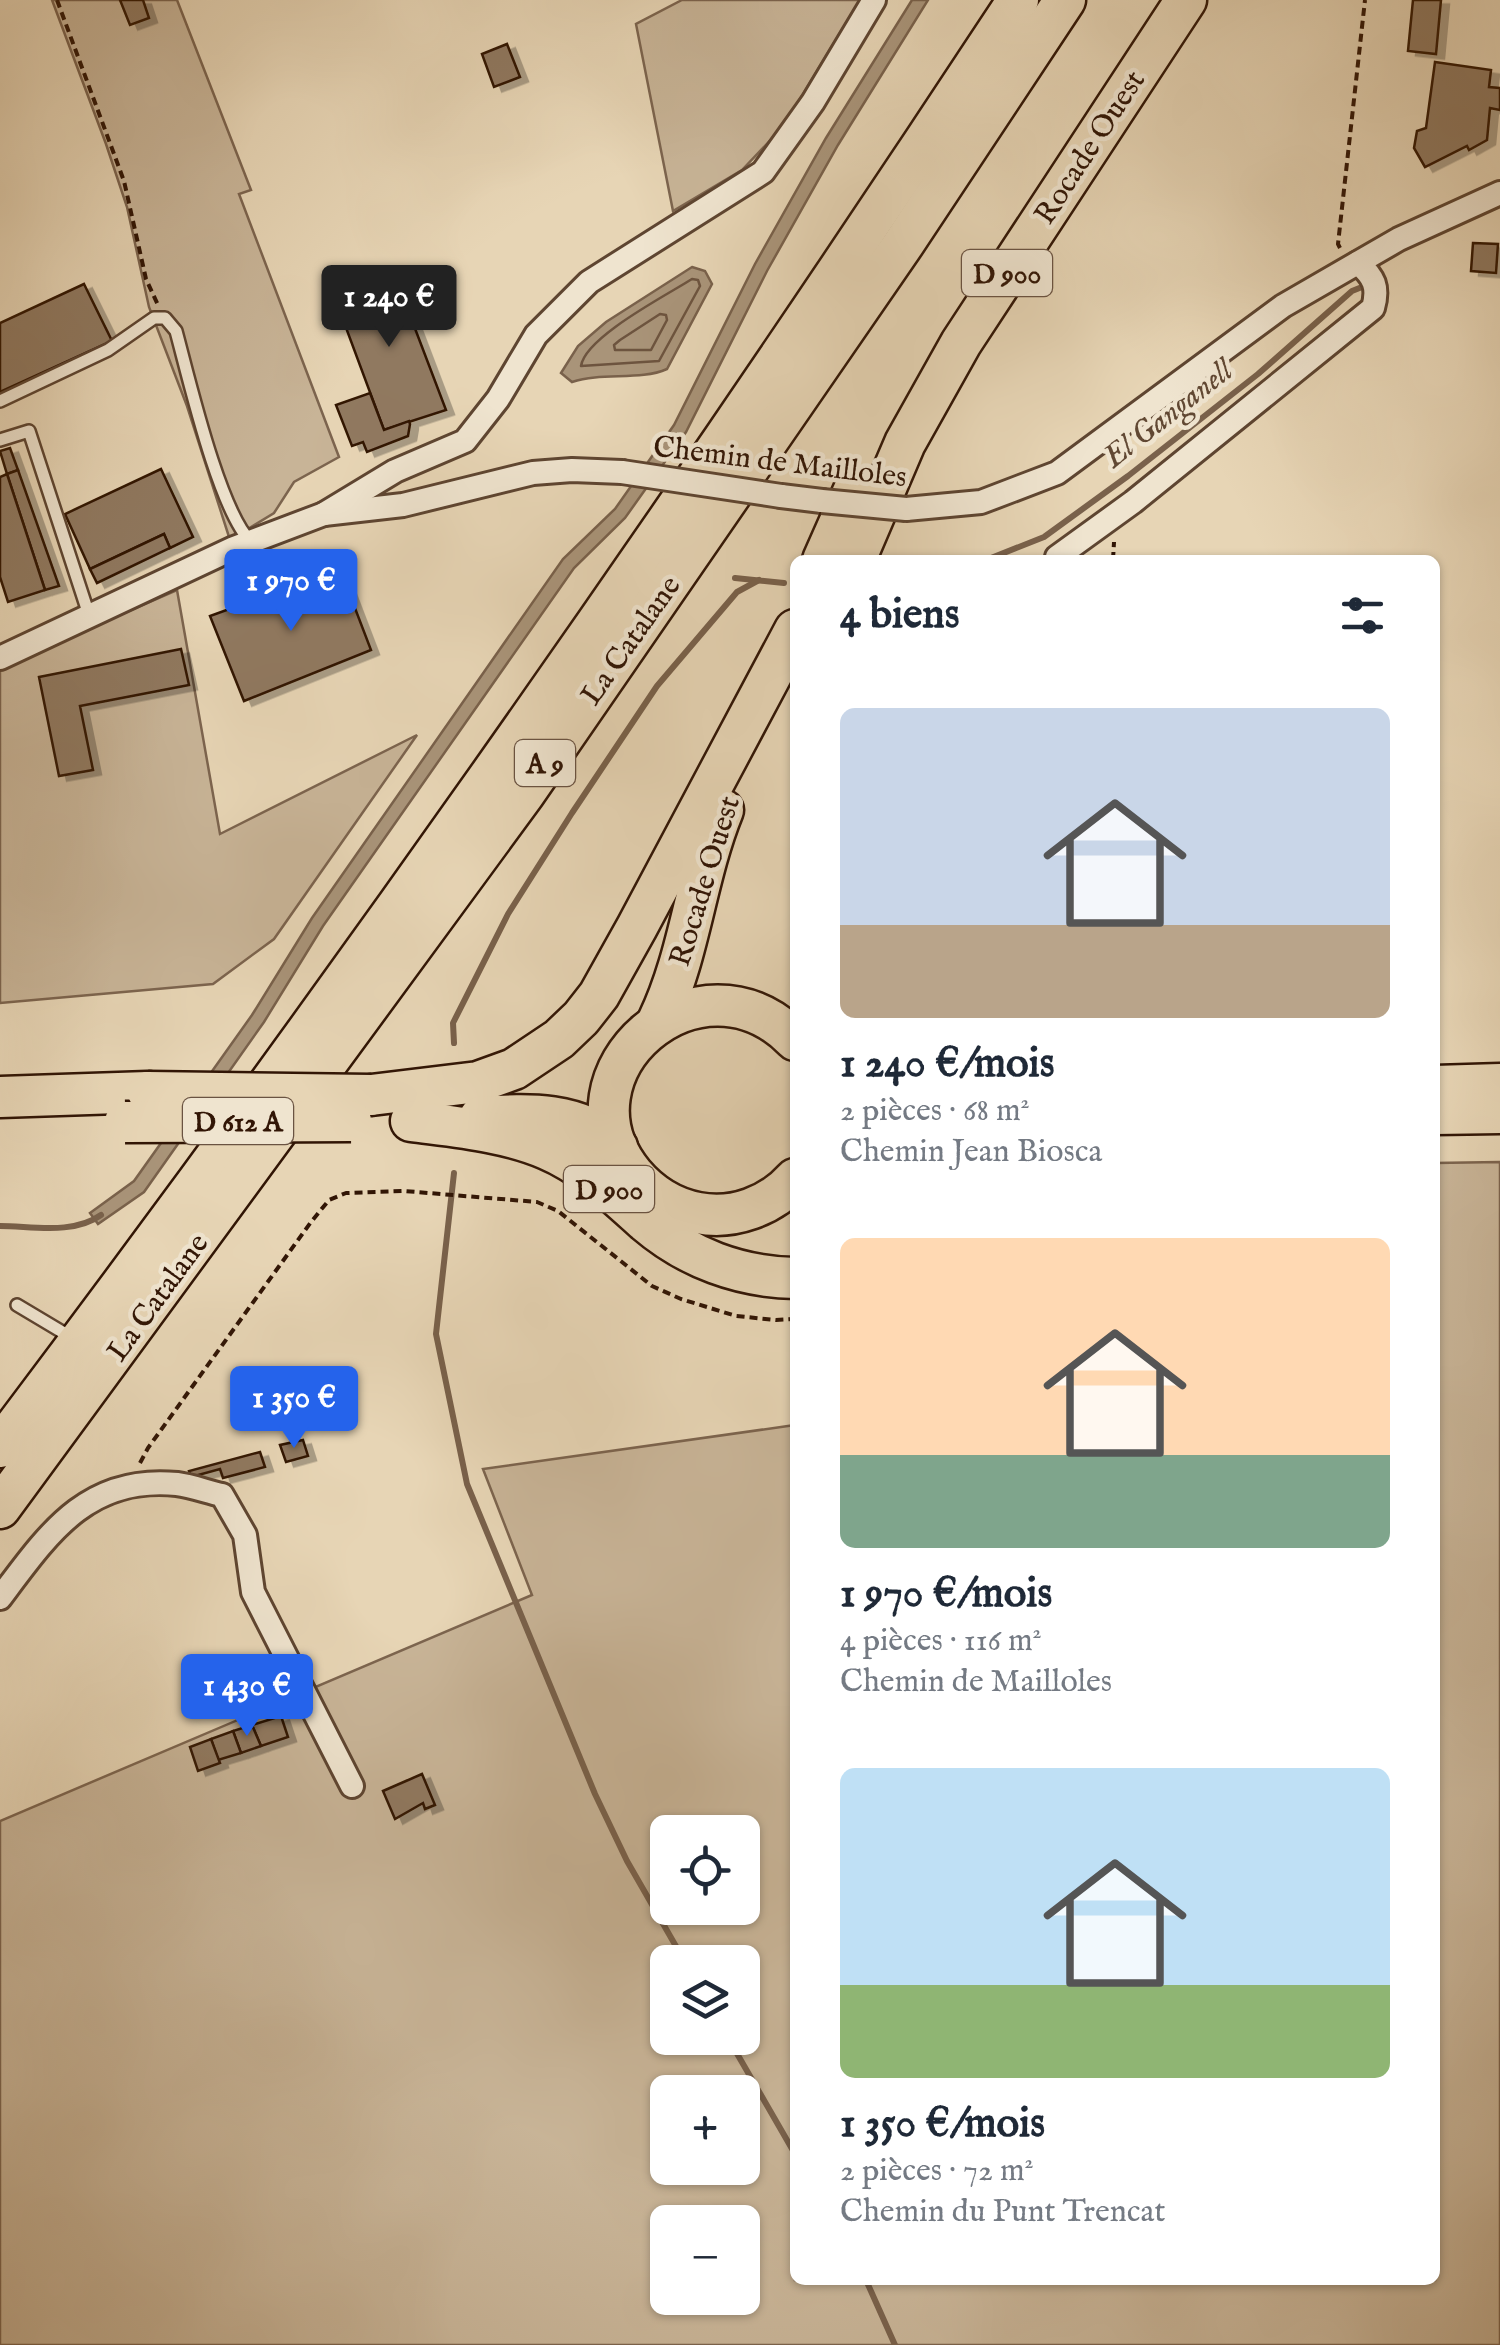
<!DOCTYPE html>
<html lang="fr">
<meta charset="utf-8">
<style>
:root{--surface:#fff;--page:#f6f6f7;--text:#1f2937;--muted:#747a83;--accent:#2563eb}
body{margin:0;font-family:"IM FELL English",serif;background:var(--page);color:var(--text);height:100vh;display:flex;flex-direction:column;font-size:38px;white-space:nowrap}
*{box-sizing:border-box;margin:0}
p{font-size:32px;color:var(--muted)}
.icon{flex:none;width:55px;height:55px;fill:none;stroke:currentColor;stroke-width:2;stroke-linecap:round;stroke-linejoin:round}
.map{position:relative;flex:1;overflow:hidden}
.sheet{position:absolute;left:790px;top:555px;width:650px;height:1730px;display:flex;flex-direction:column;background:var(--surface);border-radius:15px;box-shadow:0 2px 8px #0004}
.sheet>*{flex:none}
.fabs{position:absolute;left:650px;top:1815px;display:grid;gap:20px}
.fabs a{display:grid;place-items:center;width:110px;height:110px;border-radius:15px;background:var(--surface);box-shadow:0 2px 8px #0004;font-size:50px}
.price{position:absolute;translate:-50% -85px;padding:0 22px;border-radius:10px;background:var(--accent);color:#fff;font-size:32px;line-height:65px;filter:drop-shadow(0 2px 5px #0008)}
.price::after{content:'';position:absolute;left:50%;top:60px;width:30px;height:22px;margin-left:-15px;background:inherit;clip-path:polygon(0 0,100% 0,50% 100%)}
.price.current{background:#222;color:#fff}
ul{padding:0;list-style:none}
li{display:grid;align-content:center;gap:20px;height:530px;padding:0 50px}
li span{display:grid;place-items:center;height:310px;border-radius:15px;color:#555}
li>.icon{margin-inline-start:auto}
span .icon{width:180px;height:180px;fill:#fffc;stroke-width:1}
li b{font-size:42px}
h2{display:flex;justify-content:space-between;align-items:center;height:120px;padding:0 50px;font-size:42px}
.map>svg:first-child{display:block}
.green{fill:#c8b497;stroke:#7c644e;stroke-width:2.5;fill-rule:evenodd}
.water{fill:#a99479;stroke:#79614b;stroke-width:2.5}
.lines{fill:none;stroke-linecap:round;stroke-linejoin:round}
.shore{stroke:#6d543f;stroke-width:2.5}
.stream{stroke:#79614b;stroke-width:6}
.building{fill:#907961;stroke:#311505;stroke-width:2.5;filter:url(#shadow)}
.lane-casing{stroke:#5e4531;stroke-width:16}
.street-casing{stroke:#5e4531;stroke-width:28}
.highway-casing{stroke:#311505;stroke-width:45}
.path{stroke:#311505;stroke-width:4;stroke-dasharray:8 5;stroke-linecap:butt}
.lane{stroke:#efe4cf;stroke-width:11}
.street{stroke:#efe4cf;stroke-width:22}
.highway{stroke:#e7d5b5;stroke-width:40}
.street-bridge-casing{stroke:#5e4531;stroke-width:28;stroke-linecap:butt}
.highway-bridge-casing{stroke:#311505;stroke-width:45;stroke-linecap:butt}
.street-bridge{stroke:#efe4cf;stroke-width:22}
.highway-bridge{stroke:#e7d5b5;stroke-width:40}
.labels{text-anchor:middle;stroke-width:9;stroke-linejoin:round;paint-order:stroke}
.shield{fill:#efe4cf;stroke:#6a5342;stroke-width:2.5}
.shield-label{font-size:28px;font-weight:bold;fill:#311505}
.street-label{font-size:30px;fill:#311505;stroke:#efe4cf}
.water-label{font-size:32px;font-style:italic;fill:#614833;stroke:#efe4cf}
</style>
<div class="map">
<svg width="1500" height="2345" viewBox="0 0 1500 2345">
<defs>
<filter id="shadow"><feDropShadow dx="8" dy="4.5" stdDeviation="0" flood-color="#0004"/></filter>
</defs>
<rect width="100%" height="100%" fill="#e7d5b5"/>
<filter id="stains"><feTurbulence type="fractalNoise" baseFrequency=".002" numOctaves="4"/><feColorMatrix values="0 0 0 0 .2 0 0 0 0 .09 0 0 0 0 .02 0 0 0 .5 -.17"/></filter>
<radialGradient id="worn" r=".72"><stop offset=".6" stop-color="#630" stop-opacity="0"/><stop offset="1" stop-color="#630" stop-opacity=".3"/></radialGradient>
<!-- green -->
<g class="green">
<path d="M52,0H177L251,190L239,194L339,457L294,482L274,513L230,540L187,406L149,307L127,207L106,144Z"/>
<path d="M682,0H860L783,127L742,170L673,211L636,24Z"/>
<path d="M177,590L220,834L417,735L274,939L213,984L0,1003V667Z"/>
<path d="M1500,1162V2345H0V1821L532,1595L483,1469L795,1425V2280H1435V1163ZM668,1832H742V1908H668ZM668,1962H742V2038H668ZM668,2092H742V2168H668ZM668,2222H742V2298H668Z"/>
</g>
<!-- water -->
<g class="water">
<path d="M912,0H928L838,145L767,271L686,432L625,518L574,568L323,926L264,1022L144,1192L98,1224L90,1213L134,1181L252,1015L312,918L563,559L615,509L674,425L755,264L826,138Z"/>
<path d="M692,267L705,271L712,284L667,369C640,381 603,372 572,382L561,373L578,346L606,322Z"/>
</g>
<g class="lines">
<!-- shore -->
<g class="shore">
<path d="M692,279L698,280L700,286L659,361L581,366C585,337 667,295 692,279Z"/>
<path d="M660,314L666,315L667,320L651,350H615L614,345L620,340Z"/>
</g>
<!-- stream -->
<g class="stream">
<path d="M986,560L1044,537L1128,476L1258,374L1352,291L1367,285"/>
<path d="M735,578L784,583"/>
<path d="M454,1043L453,1023L508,914L572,813L657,686L737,592L759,580"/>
<path d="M454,1173L436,1334L467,1484L595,1794L627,1861L685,1962"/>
<path d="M0,1226C32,1226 73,1235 101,1215"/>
<path d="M728,2038L795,2154"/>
<path d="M866,2280L895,2345"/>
</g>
</g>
<!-- building -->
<g class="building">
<path d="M120,0H143L149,18L130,25Z"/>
<path d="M1413,0H1441L1436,54L1408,51Z"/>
<path d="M507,44L520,77L494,87L482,54Z"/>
<path d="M1435,62L1491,70L1489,87L1500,88V110L1490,108L1487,140L1469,150L1467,146L1425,167L1414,148L1417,131L1426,128Z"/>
<path d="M1473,243L1498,244L1496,273L1471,271Z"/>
<path d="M392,268L446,410L384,430L332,290Z"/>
<path d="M84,284L112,341L0,392V323Z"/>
<path d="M370,393L384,430L409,421L410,424L408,436L367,452L363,442L352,446L336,405Z"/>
<path d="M10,448L18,470L7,474L0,451Z"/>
<path d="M161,469L193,537L170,548L164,534L90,569L65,514Z"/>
<path d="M18,470L59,586L45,590L7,474Z"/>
<path d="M7,474L45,590L8,602L0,577V477Z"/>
<path d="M164,534L170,548L97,583L90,569Z"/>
<path d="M340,569L371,650L244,701L210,616Z"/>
<path d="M181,649L189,685L80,706L93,770L59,776L39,677Z"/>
<path d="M303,1440L308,1456L286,1462L280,1445Z"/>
<path d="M260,1452L265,1467L223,1478L220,1469L191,1477L189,1471Z"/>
<path d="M281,1716L288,1737L261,1746L252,1725Z"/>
<path d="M252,1725L261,1746L241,1753L233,1731Z"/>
<path d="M233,1731L241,1753L218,1760L211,1739Z"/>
<path d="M211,1739L220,1763L198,1771L190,1747Z"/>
<path d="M422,1774L435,1805L425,1809L423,1803L395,1819L383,1791Z"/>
</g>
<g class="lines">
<defs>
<g id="lane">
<path d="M0,401L108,350L154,318H165L176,331C189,379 219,510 251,542"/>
<path d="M0,440L29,431L90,618"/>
<path d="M17,1305L74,1339"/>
</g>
<g id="street">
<path d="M781,496L822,501"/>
<path d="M906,509L981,502L1057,473L1283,306L1399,239L1500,193"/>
<path d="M324,514L395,471L465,441L498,399L536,335L589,282L763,172L813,102L874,0"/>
<path d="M1057,557L1133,502L1373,308C1379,287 1374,277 1358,263"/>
<path d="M0,658L234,548L324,514L403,505L533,473L572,470L622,472"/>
<path d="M0,1598C48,1534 87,1475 177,1484C192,1486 208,1492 222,1495L245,1535L253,1592L352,1786"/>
</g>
<g id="highway">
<path d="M823,560L854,490"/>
<path d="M855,560L905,443L961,343L1186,0"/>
<path d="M658,1021C690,955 695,879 723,810"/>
<path d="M795,1040C699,942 550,1073 633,1174C650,1194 671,1208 698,1213C733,1220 771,1206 795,1179"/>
<path d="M1435,1086L1500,1084"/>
<path d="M371,1095L478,1082L514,1069L559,1039L581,1018L599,995L637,927L795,630"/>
<path d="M0,1097L148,1092"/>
<path d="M1435,1114L1500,1113"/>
<path d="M480,1117C529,1114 579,1111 617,1147"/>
<path d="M411,1121C456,1127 505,1131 547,1149C585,1165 616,1195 646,1222C688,1258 740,1277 795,1278"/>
<path d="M0,1447C355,977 694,493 1018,0"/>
<path d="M0,1508L524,794L902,246L1065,0"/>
</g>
</defs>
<!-- lane casing -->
<use href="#lane" class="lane-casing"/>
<!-- street casing -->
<use href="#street" class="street-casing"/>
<!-- highway casing -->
<use href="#highway" class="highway-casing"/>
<!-- path -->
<g class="path">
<path d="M57,0L124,181L146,279L158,305"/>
<path d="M1340,248L1338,244L1365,0"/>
<path d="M1113,560L1114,542"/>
<path d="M140,1463L148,1448L311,1222L329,1200L346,1193L404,1191L537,1202L558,1211L652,1286L681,1299L736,1316L776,1320L795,1319"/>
</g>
<!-- lane -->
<use href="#lane" class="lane"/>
<!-- street -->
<use href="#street" class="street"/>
<!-- highway -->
<use href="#highway" class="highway"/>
<defs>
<g id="street-bridge">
<path d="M622,472L781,496"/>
<path d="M822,501L906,509"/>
</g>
<g id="highway-bridge">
<path d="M148,1092L371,1095"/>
<path d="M125,1122L351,1121"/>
</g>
</defs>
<!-- street-bridge casing -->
<use href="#street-bridge" class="street-bridge-casing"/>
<!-- highway-bridge casing -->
<use href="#highway-bridge" class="highway-bridge-casing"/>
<!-- street-bridge -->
<use href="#street-bridge" class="street-bridge"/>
<!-- highway-bridge -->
<use href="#highway-bridge" class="highway-bridge"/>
</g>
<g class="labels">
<!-- shield labels -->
<g class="shield">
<rect x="962" y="250" width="90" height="46" rx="8"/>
<rect x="515" y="740" width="60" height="46" rx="8"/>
<rect x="183" y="1098" width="110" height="46" rx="8"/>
<rect x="564" y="1166" width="90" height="46" rx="8"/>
</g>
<g class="shield-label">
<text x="1007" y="283">D 900</text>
<text x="545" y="773">A 9</text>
<text x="238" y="1131">D 612 A</text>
<text x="609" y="1199">D 900</text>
</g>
<!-- street labels -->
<g class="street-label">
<text transform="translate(1089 147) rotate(-57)" y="10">Rocade Ouest</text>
<text transform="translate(780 461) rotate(7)" y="10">Chemin de Mailloles</text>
<text transform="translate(630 640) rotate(-55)" y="10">La Catalane</text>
<text transform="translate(704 881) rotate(-73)" y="10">Rocade Ouest</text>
<text transform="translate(157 1297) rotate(-54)" y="10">La Catalane</text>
</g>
<!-- water labels -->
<g class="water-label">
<text transform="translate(1167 413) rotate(-38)" y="11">El Ganganell</text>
</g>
</g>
<rect width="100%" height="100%" filter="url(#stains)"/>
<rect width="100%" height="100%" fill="url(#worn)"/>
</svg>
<div class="fabs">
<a><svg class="icon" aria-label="locate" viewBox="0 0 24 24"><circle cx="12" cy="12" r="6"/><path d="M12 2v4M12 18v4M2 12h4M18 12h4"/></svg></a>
<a><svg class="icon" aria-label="layers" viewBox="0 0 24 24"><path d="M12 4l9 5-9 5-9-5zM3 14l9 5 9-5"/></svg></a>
<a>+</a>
<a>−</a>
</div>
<b class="price current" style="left:389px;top:350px">1 240 €</b>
<b class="price" style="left:291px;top:634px">1 970 €</b>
<b class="price" style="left:294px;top:1451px">1 350 €</b>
<b class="price" style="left:247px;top:1739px">1 430 €</b>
<section class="sheet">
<h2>4 biens<svg class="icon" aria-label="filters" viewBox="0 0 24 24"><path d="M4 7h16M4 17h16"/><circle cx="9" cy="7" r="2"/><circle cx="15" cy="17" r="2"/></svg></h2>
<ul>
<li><span style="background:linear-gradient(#c9d6e8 70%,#b9a48a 0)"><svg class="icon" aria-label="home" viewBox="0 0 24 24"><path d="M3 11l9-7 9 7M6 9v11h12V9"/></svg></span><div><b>1 240 €/mois</b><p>2 pièces · 68 m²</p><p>Chemin Jean Biosca</p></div></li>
<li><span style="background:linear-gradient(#ffd9b3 70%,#7fa58c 0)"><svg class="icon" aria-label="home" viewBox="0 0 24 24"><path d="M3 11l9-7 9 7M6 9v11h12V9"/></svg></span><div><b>1 970 €/mois</b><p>4 pièces · 116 m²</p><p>Chemin de Mailloles</p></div></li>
<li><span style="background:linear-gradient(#bfe0f5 70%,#8fb573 0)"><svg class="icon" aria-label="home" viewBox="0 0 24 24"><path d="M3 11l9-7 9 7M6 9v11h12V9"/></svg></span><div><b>1 350 €/mois</b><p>2 pièces · 72 m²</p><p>Chemin du Punt Trencat</p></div></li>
</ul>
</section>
</div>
